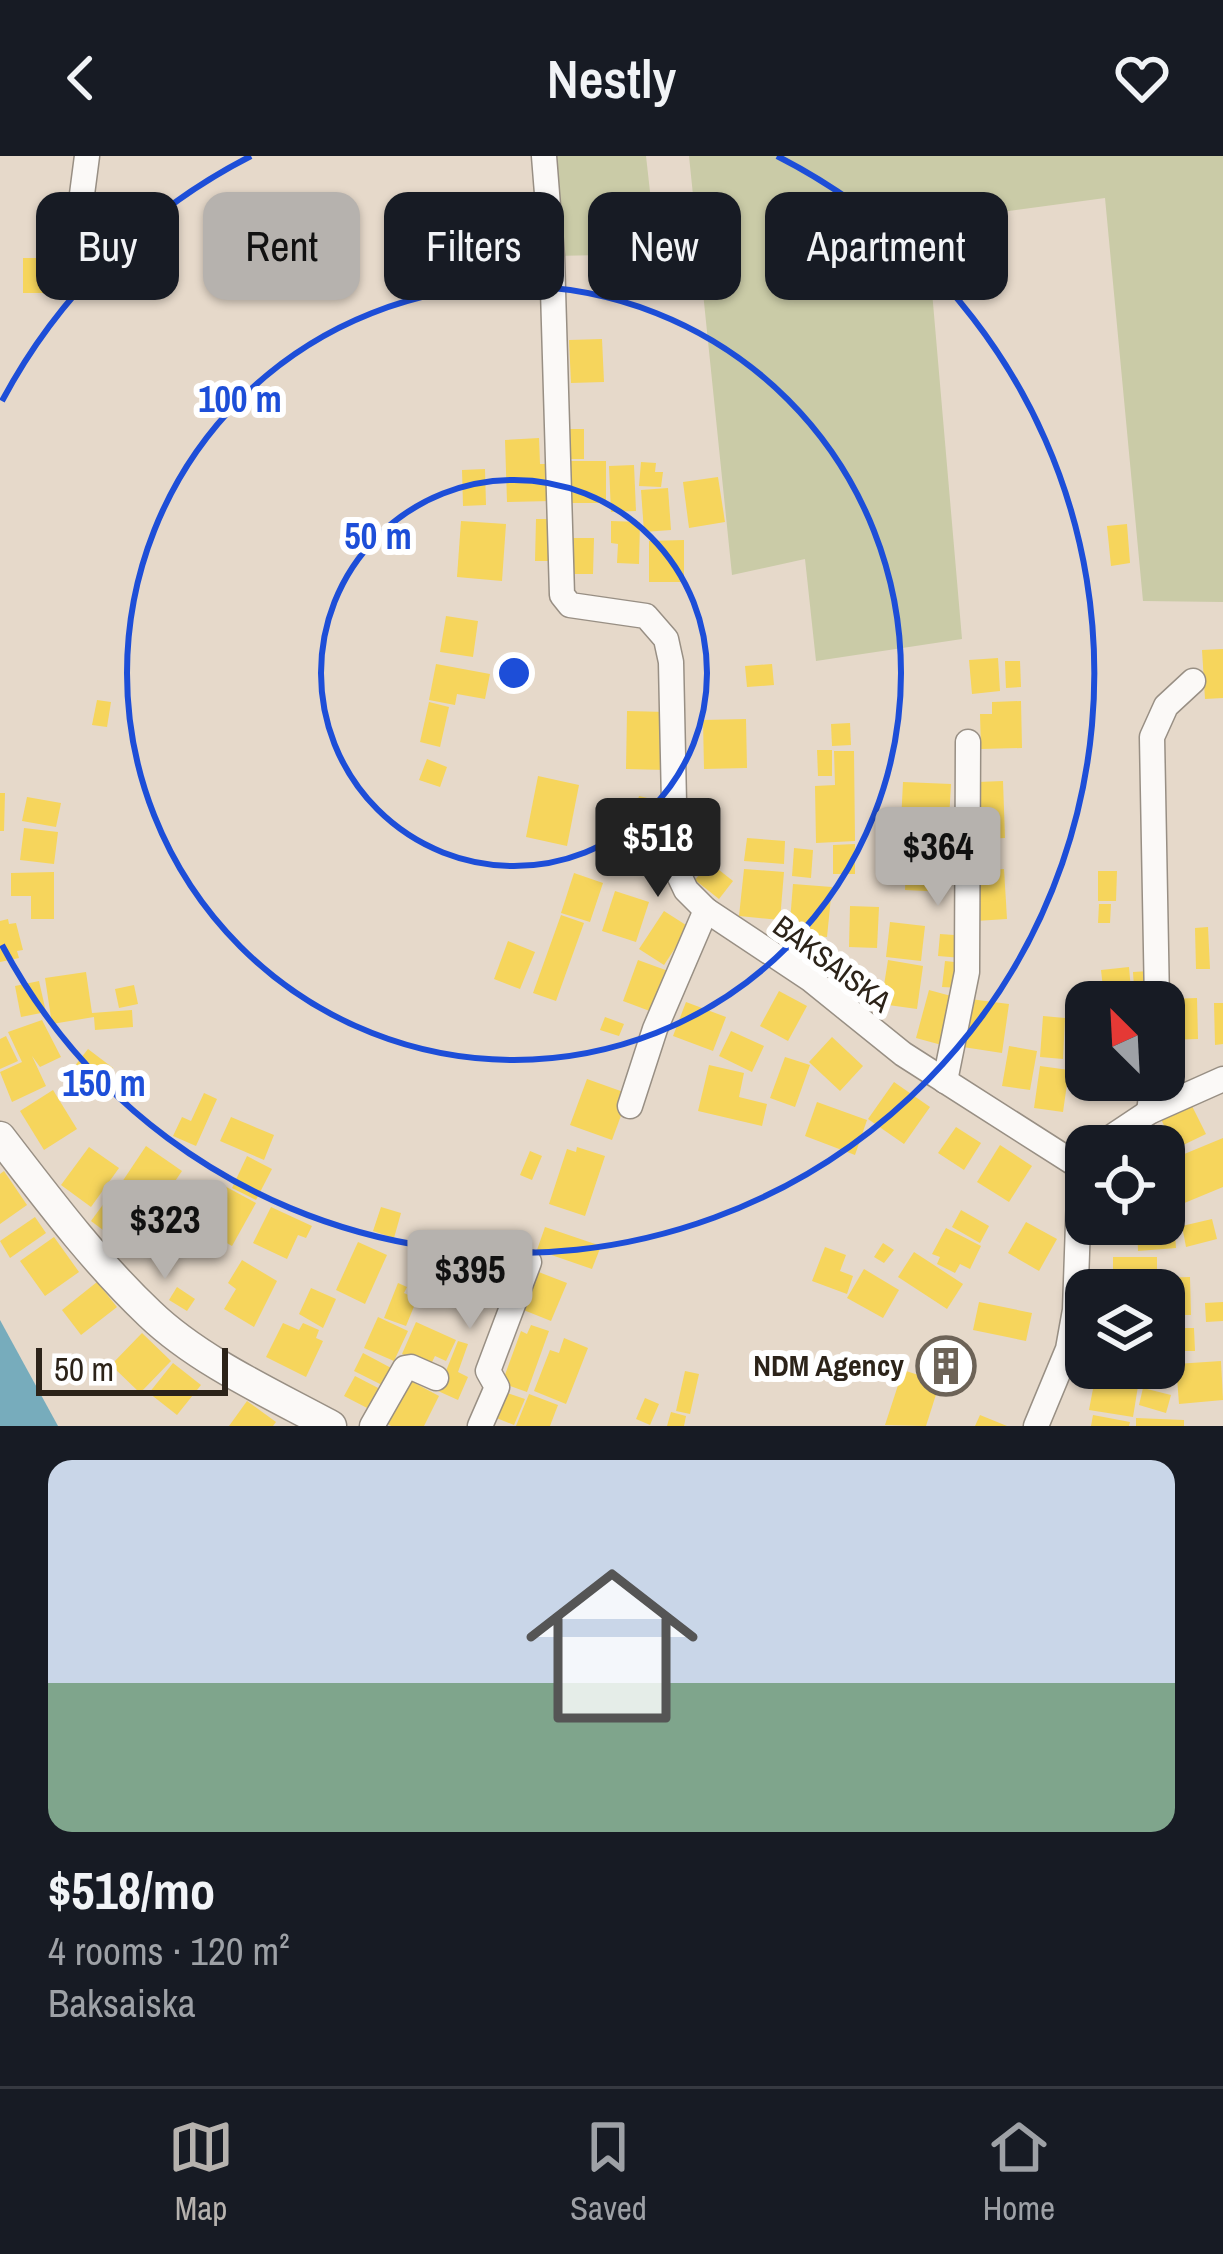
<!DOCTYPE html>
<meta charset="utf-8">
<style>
:root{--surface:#171b24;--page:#20242c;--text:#f1f3f6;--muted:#9ea1a6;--line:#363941;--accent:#b6b2ae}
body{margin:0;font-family:"Archivo Narrow",sans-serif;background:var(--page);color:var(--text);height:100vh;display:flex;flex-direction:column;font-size:45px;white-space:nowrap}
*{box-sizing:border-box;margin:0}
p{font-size:39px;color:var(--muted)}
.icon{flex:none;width:66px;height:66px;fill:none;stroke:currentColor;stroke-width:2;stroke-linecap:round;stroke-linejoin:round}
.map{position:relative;height:1270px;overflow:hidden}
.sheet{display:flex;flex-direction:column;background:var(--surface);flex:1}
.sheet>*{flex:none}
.banner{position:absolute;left:36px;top:36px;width:1152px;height:108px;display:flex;gap:24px}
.needle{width:78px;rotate:336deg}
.controls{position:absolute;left:1065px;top:825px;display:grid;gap:24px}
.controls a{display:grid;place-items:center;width:120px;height:120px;border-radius:24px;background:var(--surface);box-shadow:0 3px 9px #0004;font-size:60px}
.scale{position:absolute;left:36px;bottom:30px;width:192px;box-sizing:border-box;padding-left:12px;border:6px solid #2c2319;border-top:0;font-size:33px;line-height:42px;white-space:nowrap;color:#2c2319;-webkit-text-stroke:9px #fff;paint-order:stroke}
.price{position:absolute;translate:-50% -102px;padding:0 27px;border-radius:12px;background:var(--accent);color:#111;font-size:39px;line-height:78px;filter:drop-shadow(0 3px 6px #0008)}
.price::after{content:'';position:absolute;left:50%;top:72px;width:36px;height:27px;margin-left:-18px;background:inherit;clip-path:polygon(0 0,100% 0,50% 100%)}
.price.active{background:#222;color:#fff}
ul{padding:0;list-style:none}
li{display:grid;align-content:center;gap:24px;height:636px;padding:0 48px}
li span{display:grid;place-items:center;height:372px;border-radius:24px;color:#555}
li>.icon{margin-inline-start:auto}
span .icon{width:216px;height:216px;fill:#fffc;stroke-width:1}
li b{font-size:51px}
.chip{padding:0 42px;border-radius:24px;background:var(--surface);box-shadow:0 3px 9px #0004;font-size:42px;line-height:108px}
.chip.active{background:var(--accent);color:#111}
header{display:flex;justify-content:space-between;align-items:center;height:156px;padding:0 48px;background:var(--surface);font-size:54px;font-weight:600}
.menu{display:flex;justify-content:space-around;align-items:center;height:168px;border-top:3px solid var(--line);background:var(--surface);font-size:33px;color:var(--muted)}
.menu a{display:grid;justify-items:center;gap:6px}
.menu .active{color:var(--accent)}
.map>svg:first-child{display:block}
.green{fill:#cacba7}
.water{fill:#77acbc}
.homes{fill:#f6d55c}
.shops{fill:#d6604d}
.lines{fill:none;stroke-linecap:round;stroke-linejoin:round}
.minor-casing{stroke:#988f84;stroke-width:27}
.tertiary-casing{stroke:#988f84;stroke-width:33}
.minor{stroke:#fbf9f7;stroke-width:24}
.tertiary{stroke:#fbf9f7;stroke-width:30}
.ring{fill:none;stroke:#1d4ed8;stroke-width:6}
.labels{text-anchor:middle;stroke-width:12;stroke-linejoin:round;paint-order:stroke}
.street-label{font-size:30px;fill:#2c2319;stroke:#fff}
.poi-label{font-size:30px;font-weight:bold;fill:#2c2319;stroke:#fff;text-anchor:end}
.centre{fill:#1d4ed8;stroke:#fff;stroke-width:6}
.ring-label{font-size:36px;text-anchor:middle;font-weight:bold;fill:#1d4ed8;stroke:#fff;stroke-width:12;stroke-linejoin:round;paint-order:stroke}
</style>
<header><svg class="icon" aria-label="back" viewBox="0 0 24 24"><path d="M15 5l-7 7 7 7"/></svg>Nestly<svg class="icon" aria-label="heart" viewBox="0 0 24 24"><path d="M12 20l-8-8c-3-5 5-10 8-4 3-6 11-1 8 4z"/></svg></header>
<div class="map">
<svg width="1223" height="1270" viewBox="0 0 1223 1270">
<rect width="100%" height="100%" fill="#e6d9ca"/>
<!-- green -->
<g class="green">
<path d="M544,0H646L657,98L552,100Z"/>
<path d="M689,0H1223V446L1143,445L1105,42L926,66L962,483L816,505L805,403L732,419Z"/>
</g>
<!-- water -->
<path class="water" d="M0,1164L58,1270H0Z"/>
<!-- homes -->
<g class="homes">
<path d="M693,71L694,98L667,100L666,72Z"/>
<rect x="23" y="102" width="44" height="35"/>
<path d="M602,183L604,226L571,227L569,184Z"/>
<path d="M564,273H584V303H563Z"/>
<path d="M539,282L540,308H550L551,345L507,346L505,284Z"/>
<rect x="564" y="305" width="42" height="42"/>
<path d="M641,306L656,307L655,316H663L661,331L639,330Z"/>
<path d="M634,309L636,355L611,356L609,310Z"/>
<path d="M485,313L486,349L463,350L462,314Z"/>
<path d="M718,321L725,366L689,372L683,326Z"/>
<path d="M668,332L671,374L644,376L641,334Z"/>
<path d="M536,363H551L552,405H535Z"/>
<path d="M461,365L506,368L502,425L457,421Z"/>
<path d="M611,365L640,366L639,408L617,407L618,388L611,387Z"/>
<path d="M1127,368L1130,407L1111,410L1107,370Z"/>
<path d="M563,382H594L593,418H562Z"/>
<path d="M684,384V426H649V385Z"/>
<path d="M446,460L478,465L473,501L440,496Z"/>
<path d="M1223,493V542L1205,543L1202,494Z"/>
<path d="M998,502L1000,535L972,538L969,504Z"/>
<path d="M1005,505H1020L1021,531L1006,532Z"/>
<path d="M436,508L490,518L485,543L457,538L455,549L429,544Z"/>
<path d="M772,508L774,529L747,531L745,510Z"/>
<path d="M97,544L111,546L107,571L92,569Z"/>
<path d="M1021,545L1022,592L981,593L980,558H992V546Z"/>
<path d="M429,546L449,551L440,591L420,586Z"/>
<path d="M627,555L667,556L666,614L626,613Z"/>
<path d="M746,563L747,612L704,613L703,564Z"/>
<path d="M850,567L851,589L832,590L831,568Z"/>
<path d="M817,594H832V620H818Z"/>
<path d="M834,595H854L855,685L816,687L815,630L835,629Z"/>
<path d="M427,603L447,611L440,631L419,624Z"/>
<path d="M538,620L579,629L567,690L526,681Z"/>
<path d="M1003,625L1005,682L980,683L978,626Z"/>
<path d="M903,626L951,628L945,736L905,734L907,687L921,688L922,667L901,666Z"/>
<path d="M0,637H5L4,675H0Z"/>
<path d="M639,640L668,647L659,678L630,670Z"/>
<path d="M27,641L61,647L56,671L22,665Z"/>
<path d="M877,670H901L900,715H876Z"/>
<path d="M24,672L58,676L54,708L20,704Z"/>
<path d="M747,682L785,685L784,708L744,705Z"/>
<path d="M855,688V718H833V689Z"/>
<path d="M794,692L813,694L811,722L792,720Z"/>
<path d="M709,706L733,725L719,743L695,724Z"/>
<path d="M744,713L784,716L780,764L739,760Z"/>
<path d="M1004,713L1007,763L976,765L973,715Z"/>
<path d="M1098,715H1117L1116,745H1098Z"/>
<path d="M54,716V763H31V740H11V717Z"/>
<path d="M574,717L603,727L590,766L561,757Z"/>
<path d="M793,728L832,731L827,781L789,778Z"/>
<path d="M615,735L649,746L636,786L602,775Z"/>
<path d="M1099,748H1111L1110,767H1098Z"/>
<path d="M850,750L879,751L877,792L849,791Z"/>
<path d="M664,755L689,771L664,809L639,793Z"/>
<path d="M561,759L584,767L556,845L533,837Z"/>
<path d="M8,763L9,768L16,767L23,794L17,795L19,802L0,806V765Z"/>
<path d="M890,766L925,770L921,805L886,801Z"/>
<path d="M1208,771L1210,813H1196L1195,772Z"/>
<path d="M940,778L954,779V785H964L962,802L938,800Z"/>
<path d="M508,785L535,796L520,833L494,823Z"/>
<path d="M638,804L671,816L655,857L623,845Z"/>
<path d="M888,804L923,810L917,853L881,848Z"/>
<path d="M945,805L964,807L962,832L942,831Z"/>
<path d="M1129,811L1132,846H1098L1097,833L1103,832L1101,814Z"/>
<path d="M1149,815L1152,846H1135L1133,816Z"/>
<path d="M86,816L92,857L132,854L133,871L95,874L94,861L52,868L45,822Z"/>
<path d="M39,825L46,856L21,861L15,830Z"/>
<path d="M134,829L138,848L119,852L115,833Z"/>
<path d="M929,834L962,843L949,891L916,882Z"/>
<path d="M779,835L807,850L788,885L760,870Z"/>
<path d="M1197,842L1198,883L1166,884V843Z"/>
<path d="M970,843L1009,848L1002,897L963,891Z"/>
<path d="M1086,844V893L1076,894L1072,845Z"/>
<path d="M686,846L726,861L713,895L673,880Z"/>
<path d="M1214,847H1223V888L1215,889Z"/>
<path d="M1043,860L1065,862L1063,903L1040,901Z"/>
<path d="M605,861L624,868L619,880L600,874Z"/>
<path d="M42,864L61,901L40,911L32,900L46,930L12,946L0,916L22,906L8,876Z"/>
<path d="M731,875L764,890L752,916L719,900Z"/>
<path d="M6,880L18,905L0,913V883Z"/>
<path d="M832,881L863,910L840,935L809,906Z"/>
<path d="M1009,890L1037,895L1030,934L1002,930Z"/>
<path d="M88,893L113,912L87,944L63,925Z"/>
<path d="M785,901L810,909L795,951L770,942Z"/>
<path d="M709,909L744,917L739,941L767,948L762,970L698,955Z"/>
<path d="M1040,910L1069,914L1063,956L1034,952Z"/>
<path d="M587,923L629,938L612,984L570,969Z"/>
<path d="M894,926L930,951L904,988L868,963Z"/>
<path d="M53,934L77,973L44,994L20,955Z"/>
<path d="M204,937L217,943L196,990L173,980L182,961L191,965Z"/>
<path d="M817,946L867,964L855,999L805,980Z"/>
<path d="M1191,948L1206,978L1175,993L1161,963Z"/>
<path d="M231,961L274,979L264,1004L220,985Z"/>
<path d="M956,971L981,987L964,1014L938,997Z"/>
<path d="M1223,982V1031L1182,1048L1165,1006Z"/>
<path d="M1000,989L1032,1010L1009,1046L977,1026Z"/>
<path d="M146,990L182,1015L158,1050L122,1026Z"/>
<path d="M89,991L119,1012L91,1051L61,1029Z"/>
<path d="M577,991L605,1000L585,1060L549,1048L567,993L576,996Z"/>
<path d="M530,995L542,1000L532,1024L520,1019Z"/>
<path d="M247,1000L272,1013L256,1044L232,1032Z"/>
<path d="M4,1015L27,1049L0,1068V1018Z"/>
<path d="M219,1027L256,1047L232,1090L195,1069Z"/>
<path d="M110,1039L131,1054L111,1080L91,1065Z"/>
<path d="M271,1051L312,1070L306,1082L298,1079L287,1103L253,1087Z"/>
<path d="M381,1051L401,1057L394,1082L373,1075Z"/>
<path d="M1173,1051L1176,1092L1138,1095L1137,1068H1164V1052Z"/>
<path d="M961,1054L989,1070L980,1087L952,1071Z"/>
<path d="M35,1061L46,1077L10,1102L0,1085Z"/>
<path d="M1212,1063L1217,1083L1186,1091L1182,1070Z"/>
<path d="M1026,1066L1057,1083L1039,1115L1008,1097Z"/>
<path d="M545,1071L601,1090L592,1113L537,1094Z"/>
<path d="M946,1072L981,1090L970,1113L960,1108L955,1117L937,1108L940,1101L932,1098Z"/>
<path d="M54,1081L79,1116L45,1140L20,1105Z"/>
<path d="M358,1086L387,1099L365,1148L336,1134Z"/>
<path d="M883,1087L894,1094L884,1107L874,1101Z"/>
<path d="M825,1091L846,1099L840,1115L853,1120L847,1138L812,1125Z"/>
<path d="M914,1096L963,1128L947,1153L898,1121Z"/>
<path d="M1113,1101H1157V1122L1190,1121L1191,1159H1164V1134H1113Z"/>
<path d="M242,1104L277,1125L254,1171L224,1153L236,1133L228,1127Z"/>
<path d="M864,1113L899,1134L883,1162L847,1142Z"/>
<path d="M536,1115L567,1127L551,1165L521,1153Z"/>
<path d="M97,1126L117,1151L81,1179L62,1154Z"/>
<path d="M398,1127L407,1131L404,1137L417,1143L406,1170L384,1162Z"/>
<path d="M177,1131L195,1143L187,1155L169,1144Z"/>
<path d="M311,1132L336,1143L323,1172L299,1158Z"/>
<path d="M979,1146L1032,1157L1026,1185L973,1174Z"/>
<path d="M1223,1146V1165L1206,1166L1205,1147Z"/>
<path d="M378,1161L408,1175L394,1205L364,1192Z"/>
<path d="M416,1166L456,1184L446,1205L435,1200L430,1210L402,1198Z"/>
<path d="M283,1167L299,1174L303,1167L319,1174L316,1182L323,1185L306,1221L266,1201Z"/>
<path d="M531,1169L549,1175L527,1236L502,1227L521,1175L527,1178Z"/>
<path d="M1164,1172H1194L1195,1195H1164Z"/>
<path d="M142,1177L171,1205L140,1237L111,1209Z"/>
<path d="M564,1182L588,1192L566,1248L534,1235L550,1194L559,1197Z"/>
<path d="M458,1185L468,1188L458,1216L468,1221L458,1244L438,1235Z"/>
<path d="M363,1197L393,1213L384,1230L354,1215Z"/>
<path d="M1221,1205L1223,1244L1179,1248L1176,1208Z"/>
<path d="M173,1207L201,1229L177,1259L149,1237Z"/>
<path d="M903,1214L940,1226L926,1270L885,1269Z"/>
<path d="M685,1215L699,1218L690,1258L676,1255Z"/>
<path d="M1096,1217L1139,1224L1133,1261L1089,1254Z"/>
<path d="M355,1220L382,1234L371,1254L344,1240Z"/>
<path d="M409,1224L439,1240L424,1270H391L386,1267Z"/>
<path d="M1143,1232L1171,1239L1166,1257L1139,1249Z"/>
<path d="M504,1236L525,1243L514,1269L494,1261Z"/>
<path d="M529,1238L558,1249L550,1270H516Z"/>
<path d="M645,1242L659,1248L650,1269L636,1263Z"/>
<path d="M247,1245L276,1266L273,1270H229Z"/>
<path d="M671,1256L686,1260L684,1270H667Z"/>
<path d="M980,1259L1007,1270H975Z"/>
<path d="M1093,1259L1130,1266L1129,1270H1091Z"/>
<path d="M1136,1262L1184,1264V1270H1136Z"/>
</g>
<!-- shops -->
<path class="shops" d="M932,1189L971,1203L961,1231L922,1217Z"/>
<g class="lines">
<defs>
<g id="minor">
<path d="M544,0L552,100L562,439L570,449L646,460L666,483L671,506L675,694L677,715L686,734L706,754L810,823L903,898L1080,1011L1075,1154L1068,1193L1036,1270"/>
<path d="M64,98L81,46L87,0"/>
<path d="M1157,846L1152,581L1166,550L1193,525"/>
<path d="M945,925L967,816L968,586"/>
<path d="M630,950L655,873L706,754"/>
<path d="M1149,956L1153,924"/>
<path d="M1098,990L1149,956L1223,923"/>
<path d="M372,1270L405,1212L411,1211L436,1222"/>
<path d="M480,1270L497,1231L488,1215L529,1106"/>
</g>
<path id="tertiary" d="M0,981C47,1042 94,1105 150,1158C199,1205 272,1238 331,1270"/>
</defs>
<!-- minor casing -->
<use href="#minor" class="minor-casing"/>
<!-- tertiary casing -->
<use href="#tertiary" class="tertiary-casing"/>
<!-- minor -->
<use href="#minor" class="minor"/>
<!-- tertiary -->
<use href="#tertiary" class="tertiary"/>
</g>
<!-- distance rings -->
<g class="ring">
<circle cx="514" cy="517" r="193"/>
<circle cx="514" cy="517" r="387"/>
<path d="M2 245A580 580 0 0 1 251 0M777 0A580 580 0 1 1 2 789"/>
</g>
<!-- icons -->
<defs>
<symbol id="building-ring" viewBox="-11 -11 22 22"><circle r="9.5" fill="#fff" stroke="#6d6357" stroke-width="1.5"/><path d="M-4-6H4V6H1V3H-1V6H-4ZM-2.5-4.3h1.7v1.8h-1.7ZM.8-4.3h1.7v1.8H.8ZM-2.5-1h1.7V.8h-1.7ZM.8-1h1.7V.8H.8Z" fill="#6d6357"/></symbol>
</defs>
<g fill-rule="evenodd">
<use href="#building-ring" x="913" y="1177" width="66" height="66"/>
</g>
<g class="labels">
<!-- street labels -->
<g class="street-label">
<text transform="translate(832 808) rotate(37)" y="10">BAKSAISKA</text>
</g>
<!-- poi labels -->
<g class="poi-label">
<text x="904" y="1220">NDM Agency</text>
</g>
</g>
<circle cx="514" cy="517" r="18" class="centre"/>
<g class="ring-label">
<text x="240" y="256">100 m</text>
<text x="378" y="393">50 m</text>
<text x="104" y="940">150 m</text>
</g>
</svg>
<div class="controls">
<a><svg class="needle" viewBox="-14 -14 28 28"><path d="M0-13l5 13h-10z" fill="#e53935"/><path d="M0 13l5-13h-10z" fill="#9ea1a6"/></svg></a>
<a><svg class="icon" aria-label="locate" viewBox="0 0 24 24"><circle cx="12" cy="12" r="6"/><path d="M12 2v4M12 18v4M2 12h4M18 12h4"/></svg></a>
<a><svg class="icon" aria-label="layers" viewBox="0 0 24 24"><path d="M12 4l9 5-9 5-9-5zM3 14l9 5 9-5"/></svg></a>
</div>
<div class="scale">50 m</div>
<b class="price active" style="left:658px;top:744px">$518</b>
<b class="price" style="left:938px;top:753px">$364</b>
<b class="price" style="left:165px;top:1126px">$323</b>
<b class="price" style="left:470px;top:1176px">$395</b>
<div class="banner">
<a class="chip">Buy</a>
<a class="chip active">Rent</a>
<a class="chip">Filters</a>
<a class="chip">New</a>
<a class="chip">Apartment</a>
</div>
</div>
<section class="sheet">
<ul>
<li><span style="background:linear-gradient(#c9d6e8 60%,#7fa58c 0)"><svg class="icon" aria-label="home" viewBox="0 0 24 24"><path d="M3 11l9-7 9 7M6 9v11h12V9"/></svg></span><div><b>$518/mo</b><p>4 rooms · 120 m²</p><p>Baksaiska</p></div></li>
</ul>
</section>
<nav class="menu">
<a class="active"><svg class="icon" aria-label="map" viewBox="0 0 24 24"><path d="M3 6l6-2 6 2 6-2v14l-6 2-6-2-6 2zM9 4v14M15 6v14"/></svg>Map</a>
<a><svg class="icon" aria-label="saved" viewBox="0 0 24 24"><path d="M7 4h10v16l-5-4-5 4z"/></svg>Saved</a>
<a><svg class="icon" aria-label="home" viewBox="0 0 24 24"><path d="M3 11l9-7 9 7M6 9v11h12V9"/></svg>Home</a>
</nav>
